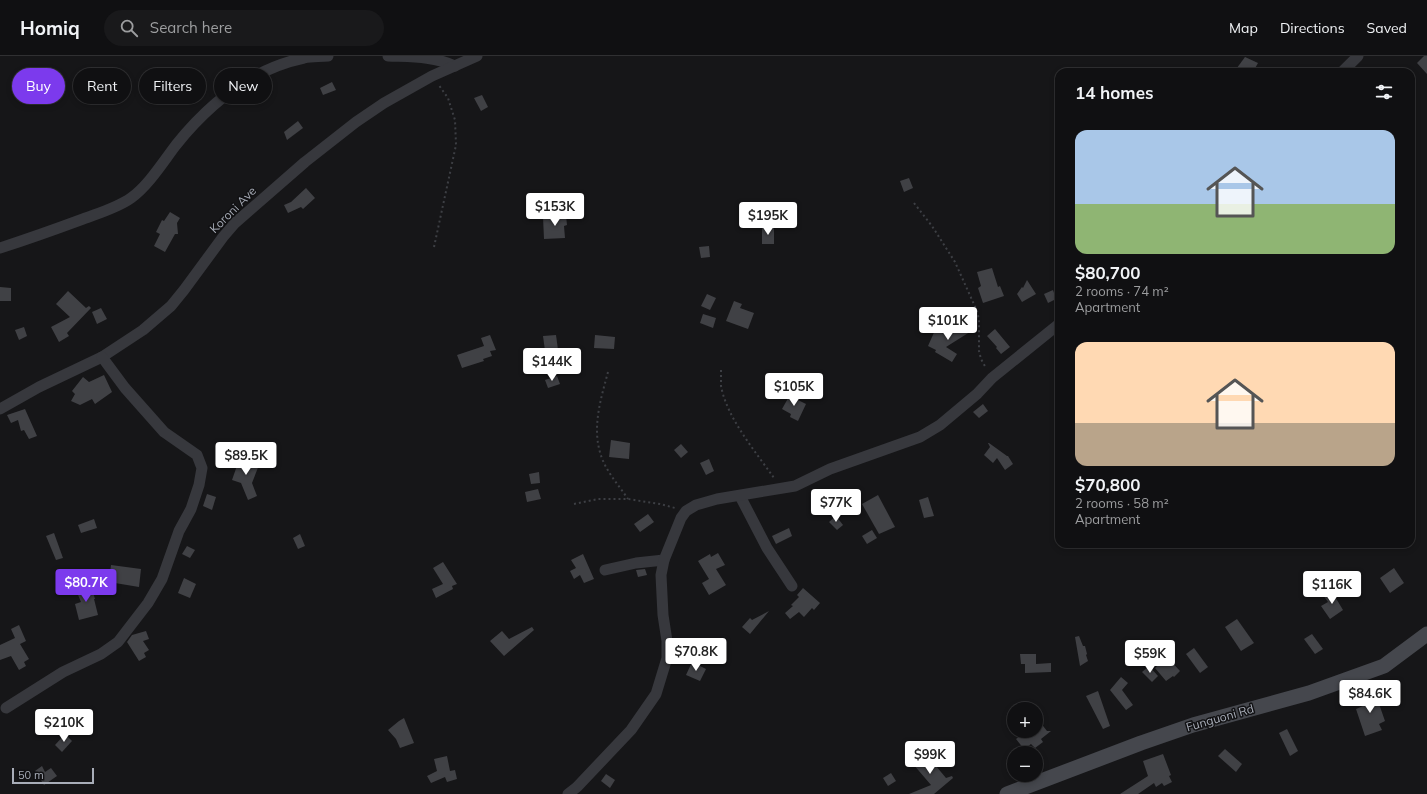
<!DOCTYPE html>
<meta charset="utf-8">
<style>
:root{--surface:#101012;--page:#19191b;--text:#f1f3f6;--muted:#9c9d9f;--line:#303032;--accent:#7c3aed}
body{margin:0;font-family:Mulish,sans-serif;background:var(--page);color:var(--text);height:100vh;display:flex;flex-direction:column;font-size:15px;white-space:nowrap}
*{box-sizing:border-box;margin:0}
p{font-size:13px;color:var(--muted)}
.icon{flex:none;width:22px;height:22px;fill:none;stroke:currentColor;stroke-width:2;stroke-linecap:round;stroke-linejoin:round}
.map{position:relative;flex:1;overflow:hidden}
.sheet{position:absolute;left:1055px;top:12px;width:360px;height:480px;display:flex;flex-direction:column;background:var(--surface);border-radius:12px;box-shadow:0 2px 6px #0003,0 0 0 1px var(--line)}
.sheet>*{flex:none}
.top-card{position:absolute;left:12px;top:12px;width:380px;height:36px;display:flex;gap:8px}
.controls{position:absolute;left:1007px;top:646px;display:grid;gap:8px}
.controls a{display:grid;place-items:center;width:36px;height:36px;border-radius:50%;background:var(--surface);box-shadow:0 2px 6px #0003,0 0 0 1px var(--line);font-size:20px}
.scale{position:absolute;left:12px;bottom:10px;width:82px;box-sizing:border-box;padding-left:4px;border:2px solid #a8adb8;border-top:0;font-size:11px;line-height:14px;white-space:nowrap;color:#a8adb8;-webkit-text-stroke:3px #111113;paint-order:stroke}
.price{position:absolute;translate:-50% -34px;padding:0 9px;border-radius:4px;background:#fff;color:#222;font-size:13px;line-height:26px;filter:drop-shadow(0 1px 2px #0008)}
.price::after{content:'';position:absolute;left:50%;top:24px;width:12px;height:9px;margin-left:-6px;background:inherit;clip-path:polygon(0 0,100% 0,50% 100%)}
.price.on{background:var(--accent);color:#fff}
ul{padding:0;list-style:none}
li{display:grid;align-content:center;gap:8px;height:212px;padding:0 20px}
li span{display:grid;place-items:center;height:124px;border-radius:12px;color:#555}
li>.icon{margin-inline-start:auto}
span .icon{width:72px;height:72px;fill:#fffc;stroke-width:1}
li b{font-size:17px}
h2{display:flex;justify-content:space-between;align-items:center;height:48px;padding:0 20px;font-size:17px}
.pill{padding:0 14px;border-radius:18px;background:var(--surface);box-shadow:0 2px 6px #0003,0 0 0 1px var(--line);font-size:14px;line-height:36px}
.pill.on{background:var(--accent);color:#fff}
header{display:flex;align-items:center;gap:24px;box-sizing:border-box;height:56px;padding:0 20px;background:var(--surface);border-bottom:1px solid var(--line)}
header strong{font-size:19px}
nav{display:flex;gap:22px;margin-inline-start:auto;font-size:14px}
.search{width:280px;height:36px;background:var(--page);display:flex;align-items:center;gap:10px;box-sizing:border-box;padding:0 14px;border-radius:22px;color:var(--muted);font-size:15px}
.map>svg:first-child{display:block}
.building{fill:#404145}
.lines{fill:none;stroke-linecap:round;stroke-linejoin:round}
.path{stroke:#3d3f44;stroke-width:2;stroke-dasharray:2 3;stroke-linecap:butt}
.street{stroke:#37383d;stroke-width:11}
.secondary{stroke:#45474d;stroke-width:15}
.labels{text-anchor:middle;stroke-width:3;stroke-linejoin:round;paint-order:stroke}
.street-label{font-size:12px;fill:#a8adb8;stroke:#111113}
</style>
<header>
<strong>Homiq</strong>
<div class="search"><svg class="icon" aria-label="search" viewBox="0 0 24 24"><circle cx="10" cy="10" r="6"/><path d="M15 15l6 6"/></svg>Search here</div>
<nav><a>Map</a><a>Directions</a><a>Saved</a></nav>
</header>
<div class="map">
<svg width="1427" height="738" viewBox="0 0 1427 738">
<rect width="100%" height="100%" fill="#161618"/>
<!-- building -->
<g class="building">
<path d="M1424,0H1427V18L1417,7Z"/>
<path d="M1245,1L1258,7L1253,16H1234Z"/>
<path d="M332,26L336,34L323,39L320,32Z"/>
<path d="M482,39L488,51L481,55L474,42Z"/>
<path d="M298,65L303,72L287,84L284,76Z"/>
<path d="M909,122L913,132L904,136L900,125Z"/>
<path d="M306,132L315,142L303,153L301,151L288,157L284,149L291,146Z"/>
<path d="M170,156L180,162L177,167L178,178H175L165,196L154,190L160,178L156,176L162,164L164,165Z"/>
<path d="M566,159L567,169L564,170L565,182L544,183L543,161Z"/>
<rect x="762" y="172" width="12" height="16"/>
<path d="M709,190L710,201L701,202L699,191Z"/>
<path d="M992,212L998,231L1000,230L1004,240L983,247L978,232L981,230L977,216Z"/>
<path d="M1027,224L1036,238L1022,246L1017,238L1022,231L1023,232Z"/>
<path d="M0,231L11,232V245H0Z"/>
<path d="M1053,234L1056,243L1048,247L1044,238Z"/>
<path d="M68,235L86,252L89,250L91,252L67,277L69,280L59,286L51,271L70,261L56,248Z"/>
<path d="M707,238L716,242L710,254L701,250Z"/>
<path d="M734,245L742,248L740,252L754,257L748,273L726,265Z"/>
<path d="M101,252L107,263L97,268L92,256Z"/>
<path d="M703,258L716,262L713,272L700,267Z"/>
<path d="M968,266L973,274L946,291L957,298L952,306L935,296L936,294L928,290L936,272L949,278Z"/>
<path d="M24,271L27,280L19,284L15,274Z"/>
<path d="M995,273L1010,291L1001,298L996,292L997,291L987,280Z"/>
<path d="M490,279L496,294L490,295L492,300L483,303L484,305L462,312L457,299L484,290L481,282Z"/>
<path d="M556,279L559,301L546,302L543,280Z"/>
<path d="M595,279L615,281L614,293L594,292Z"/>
<path d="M104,319L112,336L95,348L92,343L80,349L71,345L75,338L72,335L83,321L89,326Z"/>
<path d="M557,320L560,328L548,332L545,324Z"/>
<path d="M791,337L799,342L798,344L806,348L798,365L790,361L791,358L782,353Z"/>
<path d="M983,348L988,355L979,362L973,356Z"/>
<path d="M25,353L37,380L29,383L24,374L21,375L18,364L11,367L7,359Z"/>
<path d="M611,384L630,387L629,403L609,401Z"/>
<path d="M988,387H989L1007,400H1008L1013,408L1005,414L997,402L993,407L984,399L990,391Z"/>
<path d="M681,388L688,396L681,402L674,394Z"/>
<path d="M240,401L259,409L252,427L257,440L248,444L241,427L232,424Z"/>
<path d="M709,403L714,415L706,419L700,407Z"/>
<path d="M539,416L540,427L531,428L529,418Z"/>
<path d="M538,433L541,443L527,446L525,436Z"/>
<path d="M207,438L216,441L212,454L203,450Z"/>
<path d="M833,438L839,446L827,454L822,447Z"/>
<path d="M878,439L895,471L879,478L862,448Z"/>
<path d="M928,441L934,460L924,462L919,444Z"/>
<path d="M648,458L654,466L640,476L634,468Z"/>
<path d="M836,460L843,469L837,474L829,466Z"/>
<path d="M94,463L97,472L81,477L78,469Z"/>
<path d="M789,472L792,480L776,488L772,480Z"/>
<path d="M872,474L877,482L867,488L862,480Z"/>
<path d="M54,477L63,502L56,504L46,480Z"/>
<path d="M300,478L305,490L298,493L293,482Z"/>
<path d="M187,490L195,494L190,502L182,498Z"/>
<path d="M718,497L725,509L716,513L726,529L709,539L702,527L709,523L698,505L710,498L711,501Z"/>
<path d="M583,498L594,523L584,527L580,519L574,523L570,515L576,512L571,504Z"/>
<path d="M443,506L457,528L452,530L453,533L436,542L432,533L443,528L433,512Z"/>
<path d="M111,509L141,513L139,531L109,526Z"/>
<path d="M1394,512L1404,527L1390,537L1380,522Z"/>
<path d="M645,513L647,519L638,521L636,514Z"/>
<path d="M184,522L196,528L190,542L178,537Z"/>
<path d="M91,529L95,543H94L98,559L79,564L75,548L81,546L76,534Z"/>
<path d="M803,532L820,547L814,554L812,552L804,561L799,556L790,563L785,557L793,550L791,549L799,541L797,539Z"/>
<path d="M1331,534L1343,554L1330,563L1321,550L1328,546L1323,539Z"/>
<path d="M769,555L750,578L742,571L750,562L752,564Z"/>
<path d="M1237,563L1254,587L1241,595L1225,571Z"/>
<path d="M19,569L26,585L20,588L29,603L24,606L26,610L19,614L11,600L0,604V589L15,582L11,573Z"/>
<path d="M532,571L534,574L504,600L490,585L502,575L509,583Z"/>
<path d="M146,575L149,583L143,585L149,594L144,597L146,601L139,605L127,586L132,579Z"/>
<path d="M1312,578L1323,593L1315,598L1304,583Z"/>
<path d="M1079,580L1083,590H1085L1087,598L1086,599L1088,605L1080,610L1075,581Z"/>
<path d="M1194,592L1208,611L1200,617L1186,598Z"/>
<path d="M1020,598H1036V608L1051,607V616L1025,617V608H1021Z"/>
<path d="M1167,601L1180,615L1174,621L1173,620L1166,625L1155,612Z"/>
<path d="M692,606L706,613L700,625L686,619Z"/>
<path d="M1149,610L1158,620L1152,626L1142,616Z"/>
<path d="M1121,621L1128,627L1122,634L1133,649L1126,654L1110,634Z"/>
<path d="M1098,635L1110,670L1103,673L1086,640Z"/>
<path d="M1374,636L1377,646L1378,645L1385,665L1379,668L1382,674L1365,680L1356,653L1363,650L1360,639Z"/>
<path d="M1036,661L1047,675H1051L1041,683L1043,686L1035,692L1031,688L1024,693L1016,683L1027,675H1036Z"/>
<path d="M404,662L414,687L400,692L396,683L388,674L399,665Z"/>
<path d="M1287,673L1298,695L1290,700L1279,677Z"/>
<path d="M65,678L72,685L62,696L55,689Z"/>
<path d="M1225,693L1242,708L1236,716L1218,700Z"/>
<path d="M928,694L934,702L931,704L946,722L952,720L953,722L934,738H909L931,729L913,708L918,705L916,703Z"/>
<path d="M1163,698L1171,719L1169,720L1172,726L1164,730L1162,727L1156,731L1154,727L1138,738H1120L1148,720L1143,705Z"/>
<path d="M447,700L450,715L455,714L457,723L447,726L445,721L431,727L427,720L437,715L434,703Z"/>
<path d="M42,710L45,716L51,712L57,720L44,729L35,715Z"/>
<path d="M891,717L896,725L888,730L883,722Z"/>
<path d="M606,718L615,724L610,732L601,725Z"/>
</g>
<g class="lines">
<!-- path -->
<g class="path">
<path d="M914,147L932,170L955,206L977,255L979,264V295L981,303L986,312"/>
<path d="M434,191L456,89L455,64L448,42L438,28"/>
<path d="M721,314C721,319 721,325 721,330C727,362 755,395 774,422"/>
<path d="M608,316C600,346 590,377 604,407C610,420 620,431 628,443"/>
<path d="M574,448L598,443H628L660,448L675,452"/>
</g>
<!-- street -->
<g class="street">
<path d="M388,0C411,1 433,0 455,10"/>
<path d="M1342,16L1358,0"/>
<path d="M0,192C28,183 56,173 83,163C99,157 117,152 131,142C148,130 163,106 176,89C209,48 251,13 304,2C312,0 320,1 328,0"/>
<path d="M0,353L39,331L102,301L143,274L171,250L184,234L223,181L235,167L305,106L356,66L384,47L432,20L477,0"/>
<path d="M740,440L767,492L792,530"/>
<path d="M605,514L636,507L664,504"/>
<path d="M6,652L63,616L101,598L118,586L148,547L162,523L179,475L191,453L199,429L202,412L197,399L164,376L125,332L102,301"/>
<path d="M568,738L577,731L631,674L656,638L667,602V585L663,559L661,519L664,504L681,462L686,455L696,449L717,443L795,430L830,413L920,381L940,369L977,338L992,322L1059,268"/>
</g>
<!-- secondary -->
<path class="secondary" d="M1007,738L1141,687L1193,669L1309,637L1384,610L1427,578"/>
</g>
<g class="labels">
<!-- street labels -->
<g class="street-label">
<text transform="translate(233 154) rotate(-45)" y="4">Koroni Ave</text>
<text transform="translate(1220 662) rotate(-16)" y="4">Funguoni Rd</text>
</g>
</g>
</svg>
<div class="controls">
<a>+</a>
<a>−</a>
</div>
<div class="scale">50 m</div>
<b class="price" style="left:555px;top:171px">$153K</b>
<b class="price" style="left:768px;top:180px">$195K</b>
<b class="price" style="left:948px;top:285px">$101K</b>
<b class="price" style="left:552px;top:326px">$144K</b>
<b class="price" style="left:794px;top:351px">$105K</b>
<b class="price" style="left:246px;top:420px">$89.5K</b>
<b class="price" style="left:836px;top:467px">$77K</b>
<b class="price on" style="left:86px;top:547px">$80.7K</b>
<b class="price" style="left:1332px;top:549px">$116K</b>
<b class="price" style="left:696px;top:616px">$70.8K</b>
<b class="price" style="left:1150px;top:618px">$59K</b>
<b class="price" style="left:1370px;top:658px">$84.6K</b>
<b class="price" style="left:64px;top:687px">$210K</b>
<b class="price" style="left:930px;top:719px">$99K</b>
<div class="top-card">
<a class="pill on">Buy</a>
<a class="pill">Rent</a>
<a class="pill">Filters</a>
<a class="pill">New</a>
</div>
<section class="sheet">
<h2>14 homes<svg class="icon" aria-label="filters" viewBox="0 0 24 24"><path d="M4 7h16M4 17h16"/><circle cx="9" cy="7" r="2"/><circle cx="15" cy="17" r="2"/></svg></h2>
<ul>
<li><span style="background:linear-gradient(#a9c7e8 60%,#8fb573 0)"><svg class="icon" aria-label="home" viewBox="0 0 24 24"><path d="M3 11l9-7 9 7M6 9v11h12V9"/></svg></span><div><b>$80,700</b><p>2 rooms · 74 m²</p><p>Apartment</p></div></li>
<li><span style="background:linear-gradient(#ffd9b3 65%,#b9a48a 0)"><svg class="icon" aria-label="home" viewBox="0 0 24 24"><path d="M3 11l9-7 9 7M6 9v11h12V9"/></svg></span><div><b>$70,800</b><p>2 rooms · 58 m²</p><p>Apartment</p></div></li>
</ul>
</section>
</div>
